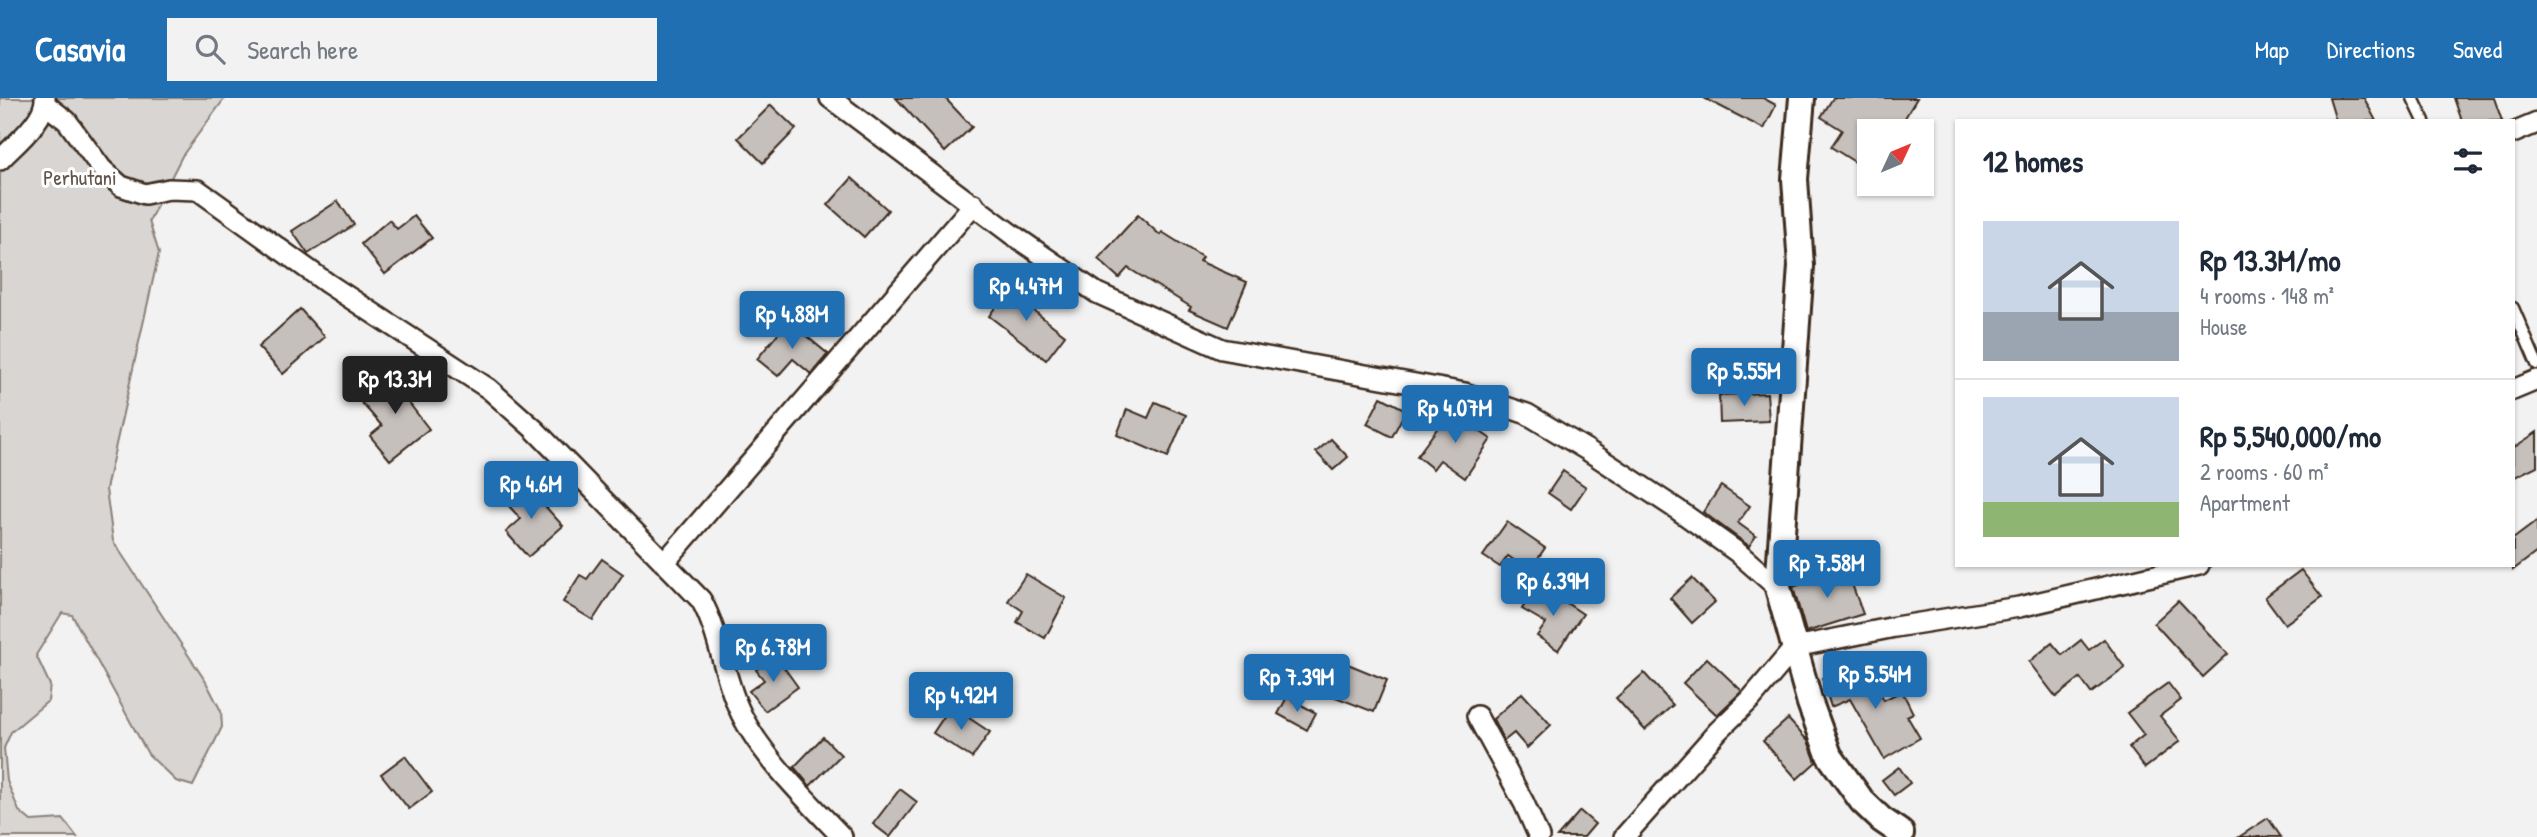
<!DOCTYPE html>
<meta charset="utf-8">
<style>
:root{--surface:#fff;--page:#f2f2f3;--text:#1f2937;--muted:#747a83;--line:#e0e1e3;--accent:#1f6fb2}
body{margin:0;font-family:"Patrick Hand",sans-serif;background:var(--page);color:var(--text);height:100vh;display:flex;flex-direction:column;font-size:26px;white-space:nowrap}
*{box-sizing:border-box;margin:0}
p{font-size:23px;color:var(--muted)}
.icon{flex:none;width:38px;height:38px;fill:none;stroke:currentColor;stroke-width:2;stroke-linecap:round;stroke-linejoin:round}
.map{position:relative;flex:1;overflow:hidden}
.drawer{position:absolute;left:1955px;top:21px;width:560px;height:448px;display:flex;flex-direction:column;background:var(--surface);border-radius:0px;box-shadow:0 2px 5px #0004}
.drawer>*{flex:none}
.needle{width:46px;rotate:46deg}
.tools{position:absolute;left:1857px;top:21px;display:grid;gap:14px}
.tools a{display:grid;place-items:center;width:77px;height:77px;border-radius:0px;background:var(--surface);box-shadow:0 2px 5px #0004;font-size:35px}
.price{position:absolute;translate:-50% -60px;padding:0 16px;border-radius:7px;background:var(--accent);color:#fff;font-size:23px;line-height:46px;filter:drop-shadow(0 2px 4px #0008)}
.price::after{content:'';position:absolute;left:50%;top:42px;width:21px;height:16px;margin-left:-10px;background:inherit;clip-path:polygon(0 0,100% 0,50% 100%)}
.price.selected{background:#222;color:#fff}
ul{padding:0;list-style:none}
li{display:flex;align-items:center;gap:21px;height:175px;padding:0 28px}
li+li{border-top:2px solid var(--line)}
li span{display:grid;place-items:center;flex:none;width:196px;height:140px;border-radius:0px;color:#555}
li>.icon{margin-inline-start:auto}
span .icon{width:84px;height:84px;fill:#fffc;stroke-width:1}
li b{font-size:30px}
h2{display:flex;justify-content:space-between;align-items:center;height:84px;padding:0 28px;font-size:30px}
header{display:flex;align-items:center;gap:42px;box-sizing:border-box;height:98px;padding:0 35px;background:var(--accent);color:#fff}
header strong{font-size:33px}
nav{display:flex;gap:38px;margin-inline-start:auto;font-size:24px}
.search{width:490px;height:63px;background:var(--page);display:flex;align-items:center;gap:18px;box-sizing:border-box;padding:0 24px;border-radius:0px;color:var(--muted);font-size:26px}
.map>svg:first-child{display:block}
.green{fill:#d8d5d2;stroke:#8a8078;stroke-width:2}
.building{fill:#c6c0bd;stroke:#3b2a1e;stroke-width:2}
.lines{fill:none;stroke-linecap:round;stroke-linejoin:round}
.service-casing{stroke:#3b2a1e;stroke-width:15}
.minor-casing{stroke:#3b2a1e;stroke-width:24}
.tertiary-casing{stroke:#3b2a1e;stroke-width:30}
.service{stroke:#fff;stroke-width:10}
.minor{stroke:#fff;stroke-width:19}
.tertiary{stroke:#fff;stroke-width:24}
.labels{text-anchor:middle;stroke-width:6;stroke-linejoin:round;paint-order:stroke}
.park-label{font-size:21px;fill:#62554b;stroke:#fff}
</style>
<header>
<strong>Casavia</strong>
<div class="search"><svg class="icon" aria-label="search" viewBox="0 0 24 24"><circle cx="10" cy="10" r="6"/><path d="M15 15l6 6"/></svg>Search here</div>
<nav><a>Map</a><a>Directions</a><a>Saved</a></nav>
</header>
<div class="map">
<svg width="2537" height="739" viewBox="0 0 2537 739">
<rect width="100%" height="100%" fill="#f3f2f2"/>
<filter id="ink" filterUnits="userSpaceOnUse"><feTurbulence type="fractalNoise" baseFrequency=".0143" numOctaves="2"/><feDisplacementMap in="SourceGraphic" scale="14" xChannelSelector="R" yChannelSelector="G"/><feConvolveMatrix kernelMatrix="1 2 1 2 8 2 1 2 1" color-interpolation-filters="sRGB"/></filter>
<g filter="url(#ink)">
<!-- green -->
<path class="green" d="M0,0H225L182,58L149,123L159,155L106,391L113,443L206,584L221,613L222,629L193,688L176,683L148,656L72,517L62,515L36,557L50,587L48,603L11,634L4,650L7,683L19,713L31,723L63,721L77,739H0Z"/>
<!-- building -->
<g class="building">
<path d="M896,0H945L972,29L945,54Z"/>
<path d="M1704,0H1763L1776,7L1764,31Z"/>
<path d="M1833,0H1917L1897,33H1869V73L1831,49L1842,32L1821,19Z"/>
<path d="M2329,0H2364L2376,23H2336Z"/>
<path d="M2454,0H2494L2502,23H2462Z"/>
<path d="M771,7L796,31L763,65L738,40Z"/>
<path d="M852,80L888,112L864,139L828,107Z"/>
<path d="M338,103L354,127L308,156L292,133Z"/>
<path d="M1138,117L1160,137L1162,134L1202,159L1199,163L1247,184L1228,229L1189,212L1191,209L1128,170L1119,180L1098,161Z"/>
<path d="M414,118L432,140L385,176L361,146L389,122L397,131Z"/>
<path d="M1012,186L1025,195L1020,202L1065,237L1046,262L989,218Z"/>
<path d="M300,211L325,239L283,276L258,249Z"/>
<path d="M788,223L828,256L811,276L793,261L778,278L757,261Z"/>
<path d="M396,274L417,298L409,305L429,331L390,362L370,338L382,328L361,304Z"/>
<path d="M1767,295L1769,323L1720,325L1719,297Z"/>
<path d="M1381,299L1406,312L1392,339L1367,326Z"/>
<path d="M1155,304L1186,317L1168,359L1117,337L1127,311L1148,320Z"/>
<path d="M1450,313L1491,341L1465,380L1440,362L1433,371L1417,358Z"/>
<path d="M2537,334V368L2513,380V350Z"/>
<path d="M1331,341L1348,359L1333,372L1316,354Z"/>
<path d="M1563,373L1586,389L1571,411L1548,395Z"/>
<path d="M525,386L563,428L528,459L506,434L521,421L505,404Z"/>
<path d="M1721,388L1750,408L1738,425L1756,438L1749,448L1703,414Z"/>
<path d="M2537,423V454L2513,472V441Z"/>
<path d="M1507,424L1545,450L1529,473L1508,458L1500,469L1483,458Z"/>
<path d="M602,461L623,476L593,522L563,504L580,477L587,481Z"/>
<path d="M1846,470L1863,516L1806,534L1793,489Z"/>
<path d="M2301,472L2322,499L2285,526L2265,499Z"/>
<path d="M1026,476L1066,500L1045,540L1017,524L1023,513L1008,503Z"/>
<path d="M1692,480L1715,504L1692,525L1670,500Z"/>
<path d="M1535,490L1560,506L1562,502L1583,516L1558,552L1537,538L1546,525L1522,511Z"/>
<path d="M2178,503L2228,556L2203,579L2154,525Z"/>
<path d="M2104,541L2125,570L2091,595L2080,580L2056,599L2029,564L2052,545L2062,557L2081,542L2089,552Z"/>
<path d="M775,557L798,589L765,613L749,593L764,582L756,572Z"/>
<path d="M1707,560L1742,593L1717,617L1683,585Z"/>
<path d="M1343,564L1387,582L1374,614L1330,597Z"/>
<path d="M1644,575L1673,607L1645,632L1616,600Z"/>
<path d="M1869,575L1884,602L1902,593L1913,615L1907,618L1920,640L1884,661L1850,601L1831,609L1822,580Z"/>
<path d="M2168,585L2181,602L2160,618L2180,643L2145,670L2129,649L2144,637L2127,615Z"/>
<path d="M1522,595L1551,627L1527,650L1514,635L1504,643L1493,621Z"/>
<path d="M1287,599L1316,615L1307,632L1278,616Z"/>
<path d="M951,608L990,634L972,660L933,635Z"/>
<path d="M1788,621L1808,643L1816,664L1797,681L1763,643Z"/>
<path d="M823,639L841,657L810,688L794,669Z"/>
<path d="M405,658L432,694L409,711L381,676Z"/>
<path d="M1899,669L1910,685L1894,697L1882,682Z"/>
<path d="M900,691L917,704L890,739L873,726Z"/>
<path d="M1580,713L1595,726L1584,739H1557Z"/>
<path d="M2268,720L2281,739H2239Z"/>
</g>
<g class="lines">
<defs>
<g id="service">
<path d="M2413,0L2424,23"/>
<path d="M2513,210L2537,266"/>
</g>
<g id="minor">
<path d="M830,0L1010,135L1097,195L1222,251L1465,295L1527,316L1587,352L1678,412L1737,454L1778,490"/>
<path d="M45,6L67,23L102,71L121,88L145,96L169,91L198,92L327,185L489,291L534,331L701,502C719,534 723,575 738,609C756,653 809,704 842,739"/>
<path d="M2513,35L2537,25"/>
<path d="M0,62C14,47 46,22 45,0"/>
<path d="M2513,292L2537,282"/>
<path d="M664,465L974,106"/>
<path d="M1477,618L1524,705L1539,739"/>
<path d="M1624,739L1718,633L1751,601L1795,549L1895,529L2019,509L2199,467"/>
</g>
<path id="tertiary" d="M1802,0L1795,81L1801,168L1778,490L1810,605L1829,657L1862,703L1882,722L1901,735L1900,739"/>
</defs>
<!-- service casing -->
<use href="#service" class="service-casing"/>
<!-- minor casing -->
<use href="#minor" class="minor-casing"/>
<!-- tertiary casing -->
<use href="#tertiary" class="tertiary-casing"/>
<!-- service -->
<use href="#service" class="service"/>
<!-- minor -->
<use href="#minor" class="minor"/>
<!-- tertiary -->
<use href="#tertiary" class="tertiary"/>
</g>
</g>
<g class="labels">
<!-- park labels -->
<g class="park-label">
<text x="80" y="87">Perhutani</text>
</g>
</g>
</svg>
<div class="tools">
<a><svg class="needle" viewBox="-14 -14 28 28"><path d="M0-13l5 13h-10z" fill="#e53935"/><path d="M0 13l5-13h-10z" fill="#747a83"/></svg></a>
</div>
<b class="price" style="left:1026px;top:225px">Rp 4.47M</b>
<b class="price" style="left:792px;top:253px">Rp 4.88M</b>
<b class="price" style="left:1744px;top:310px">Rp 5.55M</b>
<b class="price selected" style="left:395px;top:318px">Rp 13.3M</b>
<b class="price" style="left:1455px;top:347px">Rp 4.07M</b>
<b class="price" style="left:531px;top:423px">Rp 4.6M</b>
<b class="price" style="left:1827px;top:502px">Rp 7.58M</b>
<b class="price" style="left:1553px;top:520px">Rp 6.39M</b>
<b class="price" style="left:773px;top:586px">Rp 6.78M</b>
<b class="price" style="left:1875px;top:613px">Rp 5.54M</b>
<b class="price" style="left:1297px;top:616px">Rp 7.39M</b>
<b class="price" style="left:961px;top:634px">Rp 4.92M</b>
<section class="drawer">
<h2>12 homes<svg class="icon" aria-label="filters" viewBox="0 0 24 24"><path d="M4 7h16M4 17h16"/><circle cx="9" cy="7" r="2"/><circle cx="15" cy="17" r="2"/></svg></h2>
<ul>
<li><span style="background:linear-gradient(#c9d6e8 65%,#9aa5b1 0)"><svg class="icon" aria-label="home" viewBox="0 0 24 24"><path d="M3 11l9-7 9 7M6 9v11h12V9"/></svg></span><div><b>Rp 13.3M/mo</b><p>4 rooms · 148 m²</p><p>House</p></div></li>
<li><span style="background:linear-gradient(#c9d6e8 75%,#8fb573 0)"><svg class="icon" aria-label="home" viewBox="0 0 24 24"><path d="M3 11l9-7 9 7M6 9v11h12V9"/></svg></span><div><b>Rp 5,540,000/mo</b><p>2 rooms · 60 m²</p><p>Apartment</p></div></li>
</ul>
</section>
</div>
